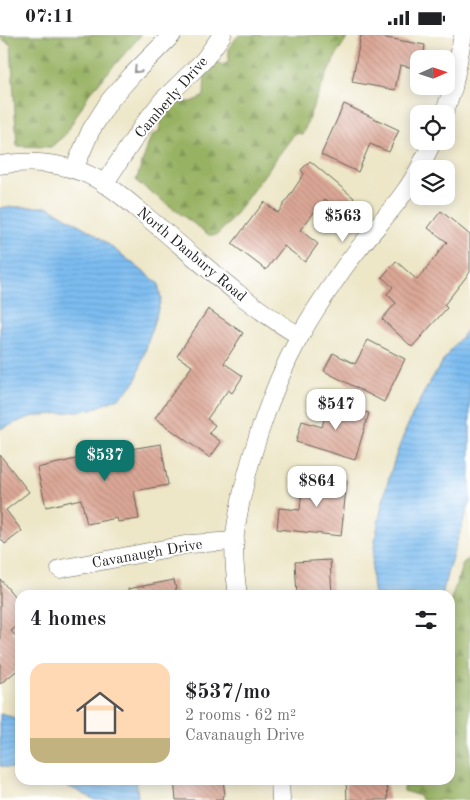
<!DOCTYPE html>
<meta charset="utf-8">
<style>
:root{--surface:#fff;--page:#f6f6f6;--text:#202124;--muted:#757577;--line:#e0e0e0;--accent:#0f766e}
body{margin:0;font-family:"Old Standard TT",serif;background:var(--page);color:var(--text);height:100vh;display:flex;flex-direction:column;font-size:19px;white-space:nowrap}
*{box-sizing:border-box;margin:0}
p{font-size:16px;color:var(--muted)}
.icon{flex:none;width:28px;height:28px;fill:none;stroke:currentColor;stroke-width:2;stroke-linecap:round;stroke-linejoin:round}
.map{position:relative;flex:1;overflow:hidden}
.sheet{position:absolute;left:15px;top:555px;width:440px;height:195px;display:flex;flex-direction:column;background:var(--surface);border-radius:15px;box-shadow:0 2px 12px #0003}
.sheet>*{flex:none}
.needle{width:32px;rotate:87deg}
.tools{position:absolute;left:410px;top:15px;display:grid;gap:10px}
.tools a{display:grid;place-items:center;width:45px;height:45px;border-radius:10px;background:var(--surface);box-shadow:0 2px 12px #0003;font-size:25px}
.price{position:absolute;translate:-50% -42px;padding:0 11px;border-radius:10px;background:#fff;color:#222;font-size:16px;line-height:32px;filter:drop-shadow(0 1px 2px #0008)}
.price::after{content:'';position:absolute;left:50%;top:30px;width:15px;height:11px;margin-left:-8px;background:inherit;clip-path:polygon(0 0,100% 0,50% 100%)}
.price.selected{background:var(--accent);color:#fff}
ul{padding:0;list-style:none}
li{display:flex;align-items:center;gap:15px;height:125px;padding:0 15px}
li+li{border-top:1px solid var(--line)}
li span{display:grid;place-items:center;flex:none;width:140px;height:100px;border-radius:15px;color:#555}
li>.icon{margin-inline-start:auto}
span .icon{width:60px;height:60px;fill:#fffc;stroke-width:1}
li b{font-size:21px}
h2{display:flex;justify-content:space-between;align-items:center;height:60px;padding:0 15px;font-size:21px}
.status{display:flex;justify-content:space-between;align-items:center;height:35px;padding:0 25px;background:var(--surface);direction:ltr}
.status svg{height:14px;fill:currentColor}
.map>svg:first-child{display:block}
.forest{fill:url(#forest-firs);stroke:#5a6740}
.water{fill:url(#water-rules);stroke:#4c6c86}
.building{fill:url(#building-back-hatch)}
.lines{fill:none;stroke-linecap:round;stroke-linejoin:round}
.minor-casing{stroke:#656358;stroke-width:19}
.minor{stroke:#fff;stroke-width:18}
.oneway{stroke:#999}
.labels{text-anchor:middle;stroke-width:4;stroke-linejoin:round;paint-order:stroke}
.street-label{font-size:15px;fill:#1c1c1c;stroke:#fff}
</style>
<div class="status"><b>07:11</b><svg viewBox="0 0 49 12"><path d="M0 12V9h3v3zM5 12V6h3v6zM10 12V3h3v9zM15 12V0h3v12zM26 1h20v11H26zM47 4h2v5h-2z"/></svg></div>
<div class="map">
<svg width="470" height="765" viewBox="0 0 470 765">
<defs>
<pattern id="forest-firs" width="22" height="20" patternUnits="userSpaceOnUse" patternTransform="scale(1.25)"><rect width="22" height="20" fill="#98b264"/><path d="M5 1l3.5 6h-7zM16 11l3.5 6h-7z" fill="#829856"/></pattern>
<pattern id="water-rules" width="6" height="5" patternUnits="userSpaceOnUse" patternTransform="scale(1.25)"><rect width="6" height="5" fill="#7bbcf0"/><path d="M0 2.5h6" fill="none" stroke="#6aa1cd"/></pattern>
<pattern id="building-back-hatch" width="6" height="6" patternUnits="userSpaceOnUse" patternTransform="scale(1.25)"><rect width="6" height="6" fill="#dba796"/><path d="M-1 5l2 2M0 0l6 6M5-1l2 2" fill="none" stroke="#bb8f81"/></pattern>
</defs>
<rect width="100%" height="100%" fill="#fff"/>
<filter id="ink" filterUnits="userSpaceOnUse"><feTurbulence type="fractalNoise" baseFrequency=".02" numOctaves="2"/><feDisplacementMap in="SourceGraphic" scale="10" xChannelSelector="R" yChannelSelector="G"/><feConvolveMatrix kernelMatrix="1 2 1 2 8 2 1 2 1" color-interpolation-filters="sRGB"/></filter>
<filter id="wash" filterUnits="userSpaceOnUse"><feTurbulence type="fractalNoise" baseFrequency=".0096" numOctaves="4" result="noise"/><feDisplacementMap in="SourceGraphic" scale="20" xChannelSelector="R" yChannelSelector="G"/><feGaussianBlur stdDeviation="1.12" result="paint"/><feColorMatrix in="noise" values="0 0 0 0 0 0 0 0 0 0 0 0 0 0 0 0 0 1.4 0 .05"/><feComposite in="paint" operator="in"/></filter>
<g filter="url(#wash)">
<rect width="100%" height="100%" fill="#ede6c7"/>
<!-- forest -->
<g class="forest">
<path d="M0,0H141L89,59L66,99L51,112L17,111L11,10L0,3Z"/>
<path d="M239,0H349C333,22 323,49 312,74C308,84 308,89 302,99L295,98L228,189L217,200H209L136,146L151,101L159,96L162,83L177,67H191L204,61L205,33L213,24L222,30L229,27V12Z"/>
<path d="M470,522V765H421L420,761L404,756V745H450V567L463,528Z"/>
</g>
<!-- water -->
<g class="water">
<path d="M7,172H49L95,199L158,248L161,264L136,346L121,362L93,374L30,382L0,394V173Z"/>
<path d="M470,291V466L448,535L442,560H374C369,536 374,512 378,489C389,432 407,382 438,334C447,319 459,305 470,291Z"/>
<path d="M0,679L20,684V735L0,731Z"/>
<path d="M51,745H136L138,761L136,765H95L76,755Z"/>
</g>
<g id="blocks">
<!-- building -->
<g class="building">
<path d="M361,0H370L425,10L423,24H419V34L400,30L395,55L352,47Z"/>
<path d="M344,69L399,95L389,117L370,109L358,137L321,120Z"/>
<path d="M310,126L354,163L343,177L325,164L300,195L318,209L305,227L284,211L266,235L232,209L264,167L278,178L304,139L301,135Z"/>
<path d="M441,176L470,200V237L444,270L447,273L412,312L382,284L396,268L387,259L393,252L382,242L396,226L417,245L447,207L428,193Z"/>
<path d="M208,274L243,298L224,328L243,341L232,358L228,355L207,384L215,390L209,398L221,407L210,423L155,383L192,331L177,321Z"/>
<path d="M368,305L405,324L384,367L324,336L333,318L355,329Z"/>
<path d="M329,367L369,378L355,425L296,407L302,386L322,392Z"/>
<path d="M161,409L168,450L134,456L139,484L118,487L117,483L87,489L81,464L46,472L37,433L93,420Z"/>
<path d="M0,420L29,457L6,475L22,496L5,509L0,503Z"/>
<path d="M303,441L347,445L341,501L277,494L279,473L300,475Z"/>
<path d="M330,525L332,560H297L295,527Z"/>
<path d="M0,544L20,568V589L11,596L20,606V633L0,649Z"/>
<path d="M174,545L177,560H129L128,554Z"/>
<path d="M174,745H223L225,760L222,761L223,765H176Z"/>
<path d="M346,745H387L388,765H347Z"/>
</g>
</g>
</g>
<g filter="url(#ink)">
<use href="#blocks" fill-opacity="0" stroke="#656358" stroke-width="1"/>
<g class="lines">
<defs>
<g id="minor">
<path d="M444,79L453,53L463,0"/>
<path d="M0,130C28,125 55,127 82,137C111,148 135,173 159,192C204,230 248,271 300,301"/>
<path d="M74,134L91,95L110,65L133,39L172,0"/>
<path d="M419,134L433,106"/>
<path d="M104,149L144,89L162,66L204,25L222,0"/>
<path d="M60,534L190,509L235,506"/>
<path d="M238,560C235,540 233,519 235,499C244,435 269,358 300,301C312,278 328,256 343,234C367,200 399,171 419,134"/>
<path d="M280,745L281,765"/>
</g>
</defs>
<!-- minor casing -->
<use href="#minor" class="minor-casing"/>
<!-- minor -->
<use href="#minor" class="minor"/>
</g>
<!-- one-way arrows -->
<defs><path id="oneway-chevron" d="M-2-3.5L2.5 0L-2 3.5" fill="none" stroke-width="1.6" stroke-linecap="round" stroke-linejoin="round" transform="scale(1.25)"/></defs>
<use class="oneway" href="#oneway-chevron" transform="translate(137 35) rotate(135)"/>
</g>
<g class="labels">
<!-- street labels -->
<g class="street-label">
<text transform="translate(171 62) rotate(-49)" y="5">Camberly Drive</text>
<text transform="translate(192 219) rotate(40)" y="5">North Danbury Road</text>
<text transform="translate(147 518) rotate(-10)" y="5">Cavanaugh Drive</text>
</g>
</g>
</svg>
<div class="tools">
<a><svg class="needle" viewBox="-14 -14 28 28"><path d="M0-13l5 13h-10z" fill="#e53935"/><path d="M0 13l5-13h-10z" fill="#757577"/></svg></a>
<a><svg class="icon" aria-label="locate" viewBox="0 0 24 24"><circle cx="12" cy="12" r="6"/><path d="M12 2v4M12 18v4M2 12h4M18 12h4"/></svg></a>
<a><svg class="icon" aria-label="layers" viewBox="0 0 24 24"><path d="M12 4l9 5-9 5-9-5zM3 14l9 5 9-5"/></svg></a>
</div>
<b class="price" style="left:343px;top:208px">$563</b>
<b class="price" style="left:336px;top:396px">$547</b>
<b class="price selected" style="left:105px;top:447px">$537</b>
<b class="price" style="left:317px;top:473px">$864</b>
<section class="sheet">
<h2>4 homes<svg class="icon" aria-label="filters" viewBox="0 0 24 24"><path d="M4 7h16M4 17h16"/><circle cx="9" cy="7" r="2"/><circle cx="15" cy="17" r="2"/></svg></h2>
<ul>
<li><span style="background:linear-gradient(#ffd9b3 75%,#c2b280 0)"><svg class="icon" aria-label="home" viewBox="0 0 24 24"><path d="M3 11l9-7 9 7M6 9v11h12V9"/></svg></span><div><b>$537/mo</b><p>2 rooms · 62 m²</p><p>Cavanaugh Drive</p></div></li>
</ul>
</section>
</div>
